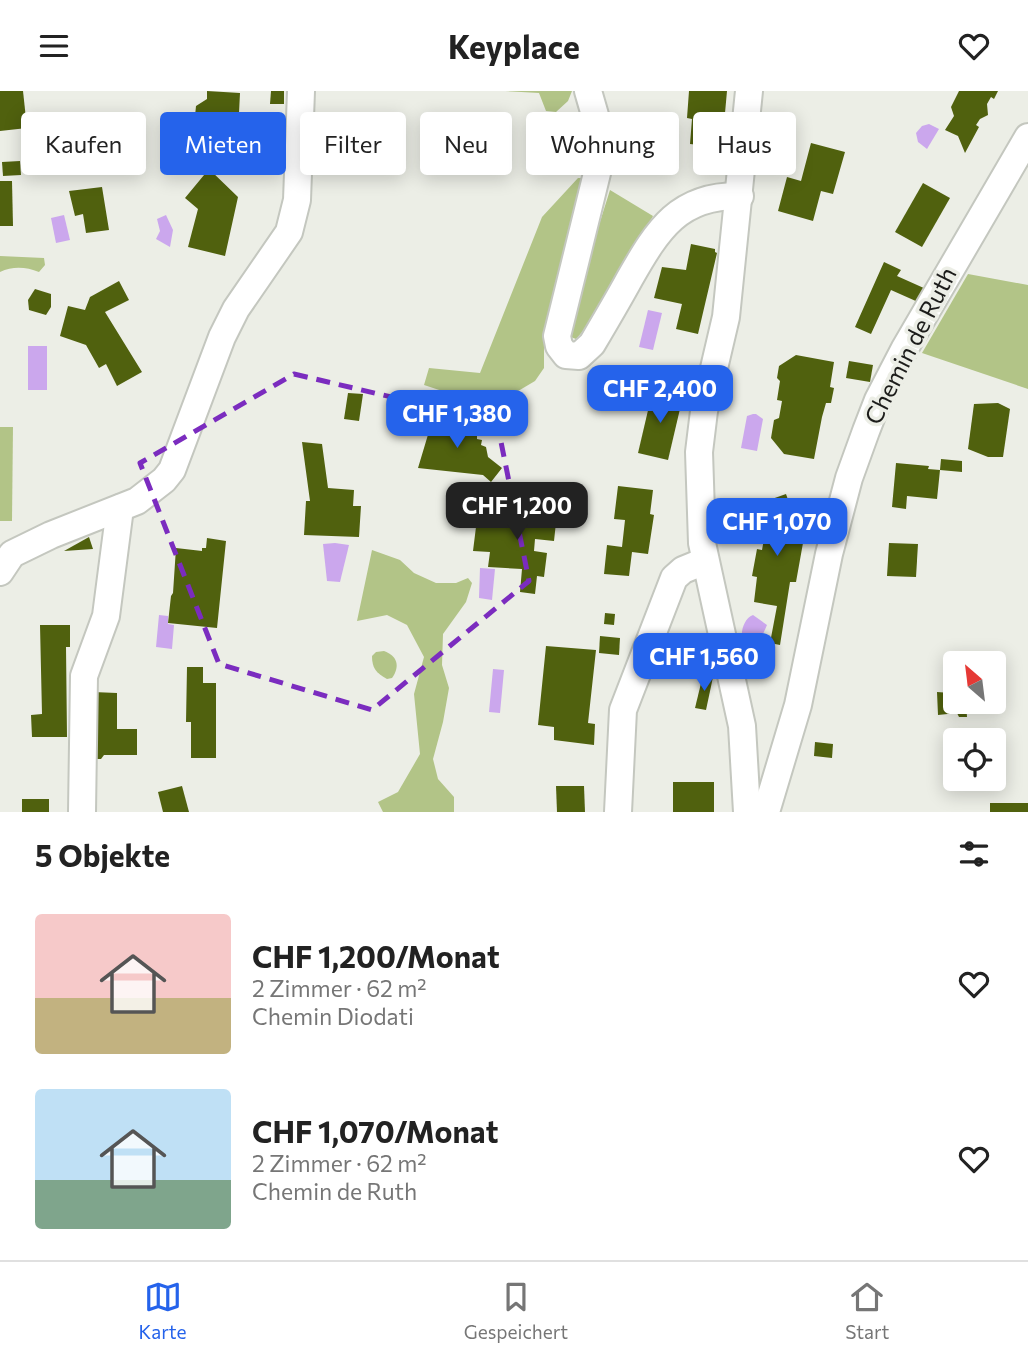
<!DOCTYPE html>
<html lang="de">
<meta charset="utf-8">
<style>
:root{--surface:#fff;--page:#f2f2f2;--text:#222;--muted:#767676;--line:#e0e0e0;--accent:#2563eb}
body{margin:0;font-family:Commissioner,sans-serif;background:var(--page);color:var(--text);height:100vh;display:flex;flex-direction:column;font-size:26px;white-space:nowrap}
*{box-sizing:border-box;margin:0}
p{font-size:23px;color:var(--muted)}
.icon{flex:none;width:38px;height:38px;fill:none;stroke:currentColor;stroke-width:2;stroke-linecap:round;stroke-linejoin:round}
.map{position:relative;height:721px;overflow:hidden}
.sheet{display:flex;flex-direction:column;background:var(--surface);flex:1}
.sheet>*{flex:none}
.banner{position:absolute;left:21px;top:21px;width:987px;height:63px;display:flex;gap:14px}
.needle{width:46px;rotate:332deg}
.buttons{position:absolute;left:943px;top:560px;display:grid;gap:14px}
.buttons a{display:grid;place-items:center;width:63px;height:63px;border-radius:7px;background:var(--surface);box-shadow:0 4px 18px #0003;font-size:35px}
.price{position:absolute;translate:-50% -60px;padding:0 16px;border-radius:14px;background:var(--accent);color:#fff;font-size:23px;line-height:46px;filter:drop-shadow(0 2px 4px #0008)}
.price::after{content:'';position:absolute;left:50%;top:42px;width:21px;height:16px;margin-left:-10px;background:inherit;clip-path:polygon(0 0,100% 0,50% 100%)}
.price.on{background:#222;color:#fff}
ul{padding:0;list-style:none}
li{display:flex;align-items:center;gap:21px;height:175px;padding:0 35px}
li span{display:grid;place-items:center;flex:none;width:196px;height:140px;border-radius:7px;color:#555}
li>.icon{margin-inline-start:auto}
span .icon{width:84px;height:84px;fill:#fffc;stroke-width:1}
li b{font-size:30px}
h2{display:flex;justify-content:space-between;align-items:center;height:84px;padding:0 35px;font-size:30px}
.chip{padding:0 24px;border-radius:7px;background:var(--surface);box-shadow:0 4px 18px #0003;font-size:24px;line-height:63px}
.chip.on{background:var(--accent);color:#fff}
header{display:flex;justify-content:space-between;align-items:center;height:91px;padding:0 35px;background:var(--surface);font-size:32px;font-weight:700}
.tab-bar{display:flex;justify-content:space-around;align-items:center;height:98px;border-top:2px solid var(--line);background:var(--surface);font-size:19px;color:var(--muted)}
.tab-bar a{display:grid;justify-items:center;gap:4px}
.tab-bar .on{color:var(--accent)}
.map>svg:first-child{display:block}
.green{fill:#b2c487}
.water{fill:#cba7ed}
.building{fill:#50610e}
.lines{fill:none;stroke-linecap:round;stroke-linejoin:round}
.minor-casing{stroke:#c4c7bf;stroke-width:30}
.minor{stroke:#fff;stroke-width:26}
.marked{fill:none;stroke:#7b2cbf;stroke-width:5;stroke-dasharray:14 9;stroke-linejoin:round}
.labels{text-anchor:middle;stroke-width:7;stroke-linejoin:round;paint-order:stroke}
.street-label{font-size:24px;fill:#1c1c1a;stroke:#eceee6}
</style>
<header><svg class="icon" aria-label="menu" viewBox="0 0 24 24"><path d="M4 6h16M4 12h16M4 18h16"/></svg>Keyplace<svg class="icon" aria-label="heart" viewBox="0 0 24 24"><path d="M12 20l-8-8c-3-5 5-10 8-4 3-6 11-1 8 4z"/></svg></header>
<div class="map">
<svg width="1028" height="721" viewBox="0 0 1028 721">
<rect width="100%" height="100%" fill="#eceee6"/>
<!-- green -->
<g class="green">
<path d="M505,0H572L568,10L556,21L546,20L539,2Z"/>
<path d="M578,87H584L550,219L544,259V277L535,290L491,316L424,294L429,277L480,282L542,126Z"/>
<path d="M610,99L653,125C630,167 609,213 576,248L568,245L571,223Z"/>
<path d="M0,165L44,167L45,174L39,181C26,176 13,175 0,181Z"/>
<path d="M968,183L1028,194V298L922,262Z"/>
<path d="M0,336H13L12,430H0Z"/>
<path d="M372,459L400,469L414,482L436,492H456L468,487L472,492L466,511L443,543L442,574L449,597L443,631L433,668L438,688L454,706V721H383L378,711L398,701L420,663L414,603L424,566L407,534L387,524L357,530Z"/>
<path d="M384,560C398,565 400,576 392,587L387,588C376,582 372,577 372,565L376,561Z"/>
</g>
<!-- water -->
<g class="water">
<path d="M929,33L939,38L927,58L918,51L916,42L922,35Z"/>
<path d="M64,124L70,149L56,152L51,127Z"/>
<path d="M166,124L173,139L170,156L156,148L160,140L157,128Z"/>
<path d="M648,219L662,222L653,259L639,256Z"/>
<rect x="28" y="255" width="19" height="44"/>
<path d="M753,323H756L763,328L757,360L741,357L747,325Z"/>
<path d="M335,452L349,454L340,491L327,490L323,453Z"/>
<path d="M480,477L495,478L492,509L479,507Z"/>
<path d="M159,524L168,525V533L174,534L172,558L156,556Z"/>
<path d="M753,524L767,534L763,543L768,547L766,556L761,559L750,557L742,546C741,538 745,527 753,524Z"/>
<path d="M674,554L687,557L682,587L668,584Z"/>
<path d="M493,578L504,579L500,622L489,621Z"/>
</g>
<!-- building -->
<g class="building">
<path d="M0,0H23L27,37L0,40Z"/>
<path d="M207,0L240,2L238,42H212V34L203,33V31H200L195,25L196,15L207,8Z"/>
<path d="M271,0H284V13H270Z"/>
<path d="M689,0H727L723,44L719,43L718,56L690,53L692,28L687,27Z"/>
<path d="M959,0H998L994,8L991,6L987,13L988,24L980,28L976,34L979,36L965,62L958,45L945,39L954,25L951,16Z"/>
<path d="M811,52L845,61L833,103L821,100L813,130L778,120L787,86L801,90Z"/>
<path d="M20,70L21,84L3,85L2,71Z"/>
<path d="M209,78L238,106L225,165L188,156L198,118L185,107Z"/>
<path d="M0,90H12L13,135H0Z"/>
<path d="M923,92L950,107L922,156L895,141Z"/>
<path d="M102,96L109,139L86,142L83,123L75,125L69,100Z"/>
<path d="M691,153L715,158V161L717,162L698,243L676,238L682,213L654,207L662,176L686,179Z"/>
<path d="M884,171L901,179L897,185L926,198L918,211L891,199L871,243L855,236Z"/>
<path d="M119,190L129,209L105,221L142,281L117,295L106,273L99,277L86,254L60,245L68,215L85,219L90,206Z"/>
<path d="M35,198L51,203V216L46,224L29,219L28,209Z"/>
<path d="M796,264L834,271L830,296L834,297L831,312H826L822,326L814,368L784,363L771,347L774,329L779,327L782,310L777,309L780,290L777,287L779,275Z"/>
<path d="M849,270L873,274L870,291L846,287Z"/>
<path d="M653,298L683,305L668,369L638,362Z"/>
<path d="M348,302L363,303L359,330L344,328Z"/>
<path d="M998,312L1010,318L1003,366H988L968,358L974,313Z"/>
<path d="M433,327L477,333L473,344L477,345V348L482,349L481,354L486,356L488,366L502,377L491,391L483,384L418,377Z"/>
<path d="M302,351L322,353L328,397L354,399L353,415H361L359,446L304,444L306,410H310Z"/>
<path d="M941,368L962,370V381L940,379Z"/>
<path d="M896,372L929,375L928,378L940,379L937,408L907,405L906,418L892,416Z"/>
<path d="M618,395L653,399L650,423L654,424L648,463L632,461L629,485L604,483L607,454L622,456L625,429L614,428Z"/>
<path d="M549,402L559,404L554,450L535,448L534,460L547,462L544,486L537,485L535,503L520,501L522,478L488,476L490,461L473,460L478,420L546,430Z"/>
<path d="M786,403L803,452L796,491H790L780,554L770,552L777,515L754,511L757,486L752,485L757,458L762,459L764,448L752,415Z"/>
<path d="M89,446L93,458L64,460Z"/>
<path d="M207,447L226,450L217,537L168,532L171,505L173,502L176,457L202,460V457H206Z"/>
<path d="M889,452L918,453L916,486L887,485Z"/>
<path d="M605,522L615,523L614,534L604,533Z"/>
<path d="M40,534H70V556H66L67,646H32L31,624L42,623Z"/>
<path d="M600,545L620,547L619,564L599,562Z"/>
<path d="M546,555L596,559L588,632L595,633L594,654L554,649V636L538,634Z"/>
<path d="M187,576H203V592H216V667H191V631H186Z"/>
<path d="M703,584L713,586L706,619L695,617Z"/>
<path d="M951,598H956V611H966L967,626H959L957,622L938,624L937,601L951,602Z"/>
<path d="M93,601L117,602V638H137V664H104L101,668H95Z"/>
<path d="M815,651L833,653L832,667L814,665Z"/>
<rect x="673" y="691" width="41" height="30"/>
<path d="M182,695L189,721H163L158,701Z"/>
<path d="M556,695H584L585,721H557Z"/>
<rect x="22" y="708" width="27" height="13"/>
<rect x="990" y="712" width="38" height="9"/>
</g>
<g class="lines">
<defs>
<g id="minor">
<path d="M588,0L599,38L600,70L557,245L559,255L566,264L579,265L592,253C605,231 618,209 630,187C658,138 679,104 740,105"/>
<path d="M0,481L12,463L51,444L137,410L164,389L172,379L222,246L236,218L289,141L297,109L301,0"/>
<path d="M82,721L84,585L106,525L120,417"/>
<path d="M618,721L623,619L674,487L683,479L705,470"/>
<path d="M747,721L742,635L702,452L699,361L704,320L726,226L749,0"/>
<path d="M766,721L798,614L829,463L849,387L866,340L878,309L905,257L1028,46"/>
</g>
</defs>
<!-- minor casing -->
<use href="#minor" class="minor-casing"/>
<!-- minor -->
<use href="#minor" class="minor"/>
</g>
<!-- marked area -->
<path class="marked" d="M294,283L497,331L529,490L372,619L219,573L140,372Z"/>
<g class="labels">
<!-- street labels -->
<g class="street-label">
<text transform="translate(911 255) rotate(-63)" y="8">Chemin de Ruth</text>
</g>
</g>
</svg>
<div class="buttons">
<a><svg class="needle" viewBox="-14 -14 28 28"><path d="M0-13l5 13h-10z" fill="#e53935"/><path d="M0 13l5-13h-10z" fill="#767676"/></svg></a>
<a><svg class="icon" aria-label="locate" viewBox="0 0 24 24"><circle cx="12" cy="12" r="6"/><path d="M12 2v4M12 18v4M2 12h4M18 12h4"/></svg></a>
</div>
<b class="price" style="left:660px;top:334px">CHF 2,400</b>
<b class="price" style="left:457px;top:359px">CHF 1,380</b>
<b class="price on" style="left:517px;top:451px">CHF 1,200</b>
<b class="price" style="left:777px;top:467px">CHF 1,070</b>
<b class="price" style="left:704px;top:602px">CHF 1,560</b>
<div class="banner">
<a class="chip">Kaufen</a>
<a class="chip on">Mieten</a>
<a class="chip">Filter</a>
<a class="chip">Neu</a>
<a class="chip">Wohnung</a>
<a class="chip">Haus</a>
</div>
</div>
<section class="sheet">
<h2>5 Objekte<svg class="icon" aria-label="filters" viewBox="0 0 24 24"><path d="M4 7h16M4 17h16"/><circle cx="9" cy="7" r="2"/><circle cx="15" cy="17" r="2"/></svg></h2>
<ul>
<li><span style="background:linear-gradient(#f6c9c9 60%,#c2b280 0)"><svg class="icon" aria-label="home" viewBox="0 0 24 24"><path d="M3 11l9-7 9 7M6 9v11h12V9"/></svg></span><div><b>CHF 1,200/Monat</b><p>2 Zimmer · 62 m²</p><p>Chemin Diodati</p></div><svg class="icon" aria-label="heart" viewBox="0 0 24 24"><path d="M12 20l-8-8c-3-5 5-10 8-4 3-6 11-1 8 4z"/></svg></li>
<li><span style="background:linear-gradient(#bfe0f5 65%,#7fa58c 0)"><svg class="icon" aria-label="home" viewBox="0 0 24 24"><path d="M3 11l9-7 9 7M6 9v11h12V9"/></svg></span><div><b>CHF 1,070/Monat</b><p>2 Zimmer · 62 m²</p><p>Chemin de Ruth</p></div><svg class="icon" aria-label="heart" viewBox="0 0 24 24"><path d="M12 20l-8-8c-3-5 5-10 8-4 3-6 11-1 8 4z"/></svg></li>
</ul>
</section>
<nav class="tab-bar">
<a class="on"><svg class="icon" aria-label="map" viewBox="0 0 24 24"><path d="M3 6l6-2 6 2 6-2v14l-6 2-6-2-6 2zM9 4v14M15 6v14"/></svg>Karte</a>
<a><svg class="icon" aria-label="saved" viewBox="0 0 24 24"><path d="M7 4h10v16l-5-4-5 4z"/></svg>Gespeichert</a>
<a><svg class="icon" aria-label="home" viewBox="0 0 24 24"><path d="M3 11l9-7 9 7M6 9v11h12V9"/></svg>Start</a>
</nav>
